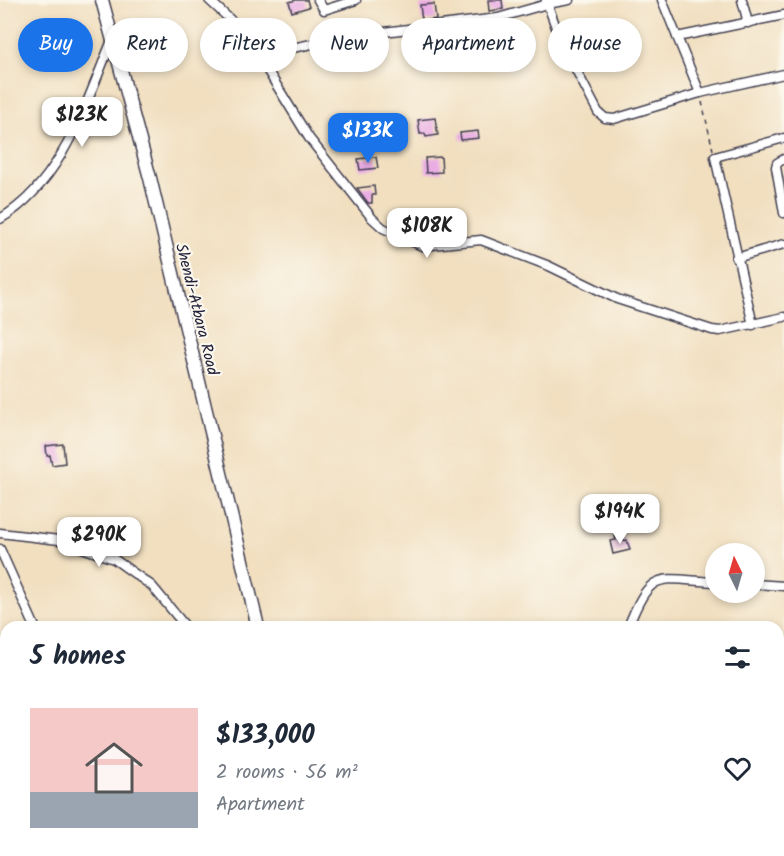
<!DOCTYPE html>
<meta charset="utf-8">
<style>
:root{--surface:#fff;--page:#f6f6f7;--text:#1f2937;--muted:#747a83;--line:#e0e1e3;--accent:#1a73e8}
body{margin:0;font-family:Kalam,sans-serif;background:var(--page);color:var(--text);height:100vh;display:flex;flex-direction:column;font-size:22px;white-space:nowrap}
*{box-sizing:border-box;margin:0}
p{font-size:20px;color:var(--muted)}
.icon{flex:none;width:33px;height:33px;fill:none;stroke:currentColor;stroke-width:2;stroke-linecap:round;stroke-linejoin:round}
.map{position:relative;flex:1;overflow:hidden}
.details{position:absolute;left:0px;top:621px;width:784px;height:236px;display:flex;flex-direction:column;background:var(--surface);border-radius:18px 18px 0 0;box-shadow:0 3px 9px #0003}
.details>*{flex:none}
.banner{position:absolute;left:18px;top:18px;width:748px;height:54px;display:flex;gap:12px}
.needle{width:39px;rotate:355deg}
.fabs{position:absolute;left:705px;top:543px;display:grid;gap:12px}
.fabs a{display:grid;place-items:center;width:60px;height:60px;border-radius:50%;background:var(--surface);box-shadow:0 3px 9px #0003;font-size:30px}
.price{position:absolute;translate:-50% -51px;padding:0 14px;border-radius:12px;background:#fff;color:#222;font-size:20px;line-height:39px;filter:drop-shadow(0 2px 3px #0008)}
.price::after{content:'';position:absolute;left:50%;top:36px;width:18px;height:14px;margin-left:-9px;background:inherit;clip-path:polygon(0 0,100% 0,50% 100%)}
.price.selected{background:var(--accent);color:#fff}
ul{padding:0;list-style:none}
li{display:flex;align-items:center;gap:18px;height:150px;padding:0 30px}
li+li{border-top:2px solid var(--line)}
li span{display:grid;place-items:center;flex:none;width:168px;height:120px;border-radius:0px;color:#555}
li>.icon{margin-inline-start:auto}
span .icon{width:72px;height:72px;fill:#fffc;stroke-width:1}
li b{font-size:26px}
h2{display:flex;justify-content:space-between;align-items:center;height:72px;padding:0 30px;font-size:26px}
.pill{padding:0 21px;border-radius:27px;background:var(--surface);box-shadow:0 3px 9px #0003;font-size:21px;line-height:54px}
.pill.selected{background:var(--accent);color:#fff}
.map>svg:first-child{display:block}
.building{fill:#e9ace3}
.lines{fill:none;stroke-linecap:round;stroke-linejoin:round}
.minor-casing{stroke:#413e4f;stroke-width:11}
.highway-casing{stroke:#413e4f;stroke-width:15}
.path{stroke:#413e4f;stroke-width:1.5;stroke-dasharray:4.5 4.5;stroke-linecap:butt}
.minor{stroke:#fff;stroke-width:8}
.highway{stroke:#fff;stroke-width:12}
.labels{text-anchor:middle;stroke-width:4.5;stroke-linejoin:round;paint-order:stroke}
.street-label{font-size:16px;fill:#22223b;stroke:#fbf7ec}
</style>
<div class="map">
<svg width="784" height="856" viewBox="0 0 784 856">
<rect width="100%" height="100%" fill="#fbf7ec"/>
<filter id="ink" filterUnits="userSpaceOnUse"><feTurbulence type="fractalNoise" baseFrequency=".0167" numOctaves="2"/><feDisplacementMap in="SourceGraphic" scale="12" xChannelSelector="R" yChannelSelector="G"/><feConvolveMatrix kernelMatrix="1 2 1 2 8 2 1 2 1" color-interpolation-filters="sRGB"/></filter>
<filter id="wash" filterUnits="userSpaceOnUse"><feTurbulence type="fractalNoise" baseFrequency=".008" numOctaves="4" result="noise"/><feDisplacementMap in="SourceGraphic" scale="24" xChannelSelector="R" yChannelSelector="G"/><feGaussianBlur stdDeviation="1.35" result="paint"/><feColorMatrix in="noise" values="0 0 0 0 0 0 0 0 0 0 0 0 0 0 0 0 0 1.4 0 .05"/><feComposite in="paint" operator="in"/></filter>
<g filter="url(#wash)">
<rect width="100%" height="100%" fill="#f1dfc0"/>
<g id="blocks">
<!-- building -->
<g class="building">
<path d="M296,0H307L309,7L292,12L289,2Z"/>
<path d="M488,0H502L503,9L489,11Z"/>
<path d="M434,4L436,19L422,21L420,5Z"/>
<path d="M273,26L281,44L274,45L266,29Z"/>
<path d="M509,34L513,66L500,68L497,47L492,48L490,36Z"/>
<path d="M435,118L438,135L426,137L425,134H420L418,120Z"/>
<path d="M478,131L479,138L461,140L460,133Z"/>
<path d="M376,157L378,168L360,170L358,159Z"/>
<path d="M441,157L442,172L426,173L425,158Z"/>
<path d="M374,186L375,195H372V203H368L357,188Z"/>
<path d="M63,444L65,463L52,465L50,455L47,456L46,446Z"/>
<path d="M622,534L624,541L627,540L630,550L613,554L610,541L616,540L615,536Z"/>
<rect x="0" y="800" width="6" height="22"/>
</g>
</g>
</g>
<g filter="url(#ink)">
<use href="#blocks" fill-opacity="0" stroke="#413e4f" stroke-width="1.5"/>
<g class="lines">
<defs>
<g id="minor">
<path d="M209,0L236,25L258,55L309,138L372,218L383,228L422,246L481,240L549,266L617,299L712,330L720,331L784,317"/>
<path d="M318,0L324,10L356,0"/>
<path d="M546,0L561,41L598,112L605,118L614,119L700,93L784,74"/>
<path d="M662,0L700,93"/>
<path d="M742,0L748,23"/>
<path d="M677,37L784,15"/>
<path d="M258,55L351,36L498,18L547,4L569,0"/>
<path d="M784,159L777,163L776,167L784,213"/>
<path d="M0,219C63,182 86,102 113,38"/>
<path d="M736,258L784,244"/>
<path d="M753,325L715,157L784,138"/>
<path d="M0,533L59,540L114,559L152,586L186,627"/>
<path d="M0,549L35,627"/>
<path d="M754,584L784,586"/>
<path d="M628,627C652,568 657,579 716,582"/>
<path d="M0,682H6"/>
<path d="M778,724H784"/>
<path d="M0,830H6"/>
<path d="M45,850V856"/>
<path d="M79,850V856"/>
<path d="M140,850L141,856"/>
<path d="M449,856L456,850"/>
</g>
<g id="highway">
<path d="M102,0L150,178L258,627"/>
<path d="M296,850V856"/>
</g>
</defs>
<!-- minor casing -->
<use href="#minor" class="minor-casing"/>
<!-- highway casing -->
<use href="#highway" class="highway-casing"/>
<!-- path -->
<path class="path" d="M702,102L713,150"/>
<!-- minor -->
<use href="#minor" class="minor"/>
<!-- highway -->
<use href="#highway" class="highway"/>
</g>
</g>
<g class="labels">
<!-- street labels -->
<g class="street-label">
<text transform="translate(198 309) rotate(76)" y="6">Shendi-Atbara Road</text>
</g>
</g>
</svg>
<div class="fabs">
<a><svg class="needle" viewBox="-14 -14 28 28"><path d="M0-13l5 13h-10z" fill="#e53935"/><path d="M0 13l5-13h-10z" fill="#747a83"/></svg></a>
</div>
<b class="price" style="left:82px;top:148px">$123K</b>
<b class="price selected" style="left:368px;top:164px">$133K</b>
<b class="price" style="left:427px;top:259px">$108K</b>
<b class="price" style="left:620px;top:545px">$194K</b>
<b class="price" style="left:99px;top:568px">$290K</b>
<div class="banner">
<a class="pill selected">Buy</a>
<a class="pill">Rent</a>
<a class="pill">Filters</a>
<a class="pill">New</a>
<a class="pill">Apartment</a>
<a class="pill">House</a>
</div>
<section class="details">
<h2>5 homes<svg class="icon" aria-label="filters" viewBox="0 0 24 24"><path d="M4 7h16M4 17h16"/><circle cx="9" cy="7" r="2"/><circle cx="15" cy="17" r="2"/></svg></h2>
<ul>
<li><span style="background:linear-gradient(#f6c9c9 70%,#9aa5b1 0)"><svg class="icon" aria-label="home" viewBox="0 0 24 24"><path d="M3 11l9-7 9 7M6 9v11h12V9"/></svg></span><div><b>$133,000</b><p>2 rooms · 56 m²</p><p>Apartment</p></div><svg class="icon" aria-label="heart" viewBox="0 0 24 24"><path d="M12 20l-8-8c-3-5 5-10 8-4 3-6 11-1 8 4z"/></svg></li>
</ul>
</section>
</div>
